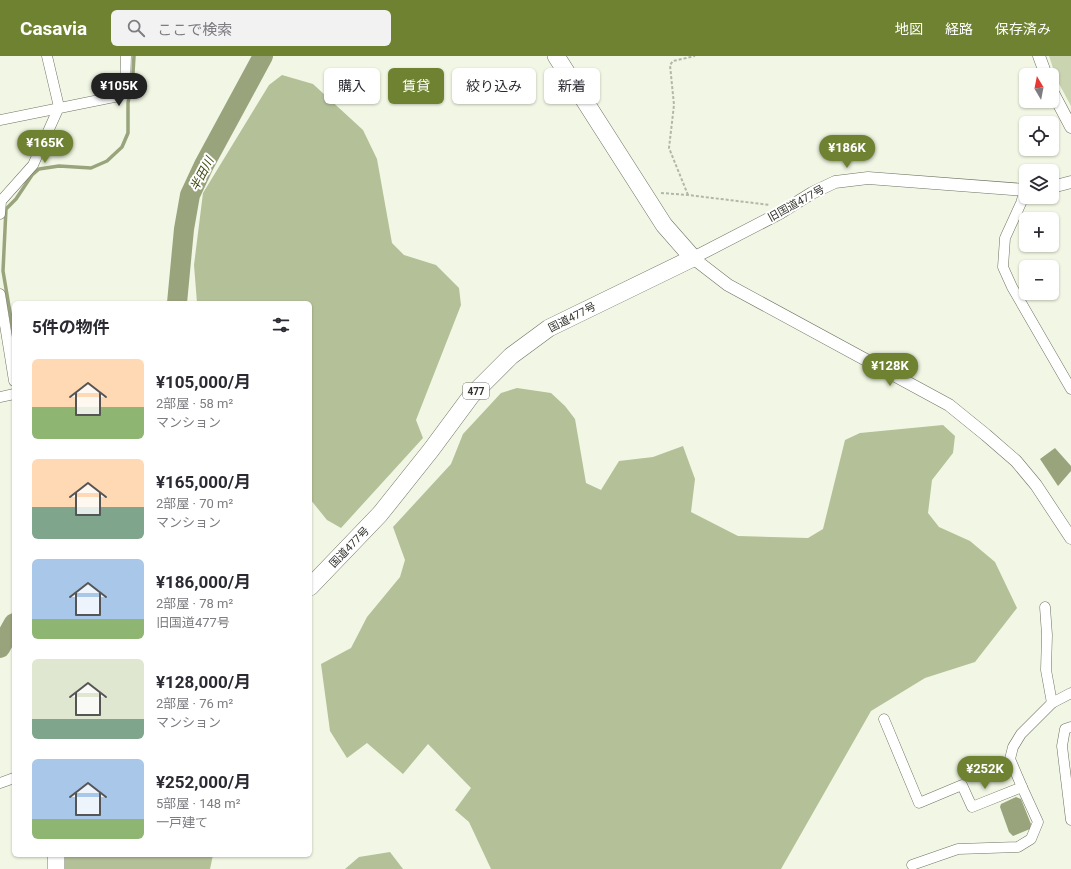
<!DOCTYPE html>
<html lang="ja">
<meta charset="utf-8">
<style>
:root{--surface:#fff;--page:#f2f2f3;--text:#2b2b33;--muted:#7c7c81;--accent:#6f8232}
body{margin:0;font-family:Roboto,"Noto Sans JP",sans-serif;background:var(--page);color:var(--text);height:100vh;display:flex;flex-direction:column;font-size:15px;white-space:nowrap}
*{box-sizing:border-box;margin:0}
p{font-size:13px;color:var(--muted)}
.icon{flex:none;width:22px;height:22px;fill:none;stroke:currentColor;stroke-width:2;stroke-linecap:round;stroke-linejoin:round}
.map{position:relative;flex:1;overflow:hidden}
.sheet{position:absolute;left:12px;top:245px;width:300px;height:556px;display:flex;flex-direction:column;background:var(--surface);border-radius:6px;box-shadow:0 1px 3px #0004}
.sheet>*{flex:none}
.guide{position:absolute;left:324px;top:12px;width:380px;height:36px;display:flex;gap:8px}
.needle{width:26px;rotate:350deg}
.controls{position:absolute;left:1019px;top:12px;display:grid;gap:8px}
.controls a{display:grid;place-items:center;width:40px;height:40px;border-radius:6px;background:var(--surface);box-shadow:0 1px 3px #0004;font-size:20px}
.price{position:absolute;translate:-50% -34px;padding:0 9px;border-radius:14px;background:var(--accent);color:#fff;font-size:13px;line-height:26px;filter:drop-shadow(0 1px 2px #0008)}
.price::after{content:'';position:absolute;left:50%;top:24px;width:12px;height:9px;margin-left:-6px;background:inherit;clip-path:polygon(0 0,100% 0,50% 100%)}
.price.active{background:#222;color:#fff}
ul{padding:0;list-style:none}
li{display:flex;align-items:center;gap:12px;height:100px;padding:0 20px}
li span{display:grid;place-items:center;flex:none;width:112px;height:80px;border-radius:6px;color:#555}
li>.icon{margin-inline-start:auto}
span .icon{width:48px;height:48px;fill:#fffc;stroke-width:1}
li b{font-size:17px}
h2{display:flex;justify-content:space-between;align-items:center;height:48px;padding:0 20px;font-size:17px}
.tag{padding:0 14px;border-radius:6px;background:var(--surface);box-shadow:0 1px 3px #0004;font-size:14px;line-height:36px}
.tag.active{background:var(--accent);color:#fff}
header{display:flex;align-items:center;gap:24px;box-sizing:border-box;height:56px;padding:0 20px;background:var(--accent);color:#fff}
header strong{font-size:19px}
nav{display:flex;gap:22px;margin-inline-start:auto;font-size:14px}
.search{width:280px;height:36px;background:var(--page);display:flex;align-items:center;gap:10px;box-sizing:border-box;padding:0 14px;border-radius:6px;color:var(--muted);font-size:15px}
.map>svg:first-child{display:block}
.green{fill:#cad4b0}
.forest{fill:#b4c098}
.water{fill:#99a47d}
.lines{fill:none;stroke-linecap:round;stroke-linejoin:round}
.stream{stroke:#99a47d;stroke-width:3.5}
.river{stroke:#99a47d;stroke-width:20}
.minor-casing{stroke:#6e7362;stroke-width:11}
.tertiary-casing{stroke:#6e7362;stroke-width:13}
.trunk-casing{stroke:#6e7362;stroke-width:18}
.path{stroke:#b2b7a8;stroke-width:2;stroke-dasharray:3 2;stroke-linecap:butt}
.minor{stroke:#fff;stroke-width:10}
.tertiary{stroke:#fff;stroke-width:12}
.trunk{stroke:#fff;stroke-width:17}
.labels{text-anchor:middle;stroke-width:4;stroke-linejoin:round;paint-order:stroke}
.shield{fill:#fff;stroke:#70716c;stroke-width:1}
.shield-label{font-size:10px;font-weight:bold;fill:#32342d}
.street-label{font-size:11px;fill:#32342d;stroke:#fff}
.water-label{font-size:12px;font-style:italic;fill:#3d4908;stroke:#fff}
</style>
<header>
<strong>Casavia</strong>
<div class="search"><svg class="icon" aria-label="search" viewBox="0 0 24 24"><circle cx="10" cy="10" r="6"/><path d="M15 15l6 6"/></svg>ここで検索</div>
<nav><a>地図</a><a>経路</a><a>保存済み</a></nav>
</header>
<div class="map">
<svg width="1071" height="813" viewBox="0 0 1071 813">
<rect width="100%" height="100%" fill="#f1f7e4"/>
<!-- green -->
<path class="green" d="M1049,0H1071V50L1057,24Z"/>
<!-- forest -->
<g class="forest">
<path d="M282,19L313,28L363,74L377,103L392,187L404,199L436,209L459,232L461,249L416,364L423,382L341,472L327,464L310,443V247H197L194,209L203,137L269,29Z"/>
<path d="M517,332L551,337L565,350L575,363L586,427L601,434L619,405L653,401L683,390L695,423L691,456L738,480L808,482L823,473L845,384L860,377L943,369L955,380L953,397L932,424L928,457L939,471L970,485L995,506L1017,552L975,606L925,622L871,655L781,813H491L469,766L455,754L471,732L428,688L403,718L367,687L347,702L330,675L321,608L351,592L367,561L400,521L405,504L393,471L451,408L463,378L501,337Z"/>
<path d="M390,796L403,813H345L359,801Z"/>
<path d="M63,799H213L210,813H65Z"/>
</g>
<!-- water -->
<g class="water">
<path d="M1055,392L1071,410V415L1058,430L1040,403Z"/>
<path d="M1016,741L1021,743L1031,768L1030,773L1013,780L1009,776L1000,751L1001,748Z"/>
</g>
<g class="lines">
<!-- stream -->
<path class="stream" d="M14,280L3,215L6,153L16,143L32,119L39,113L59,110L91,112L107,105L122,91L128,77V47L133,17L134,0"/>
<!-- river -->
<g class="river">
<path d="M177,247L184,173L190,139L204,109L263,0"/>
<path d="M0,592L14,567"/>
</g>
<defs>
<g id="minor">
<path d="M0,64L119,40L125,33L126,0"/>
<path d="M1025,134L1021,147L1005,182L1003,211L1012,231L1071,333"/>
<path d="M0,158L1,145L33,109L59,51L47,0"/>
<path d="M0,238L14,325"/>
<path d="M0,341L14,338"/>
<path d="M1045,551L1047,579L1046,614L1052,647"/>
<path d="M884,663L919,747L962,729L972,751L1022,731L1010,703L1013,691L1021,678L1052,647L1071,637"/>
<path d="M1071,671L1065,673L1062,690L1071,764"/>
<path d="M0,727L14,722"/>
<path d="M912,809L958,793L1018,791L1031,783L1038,766L1022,731"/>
</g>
<g id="tertiary">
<path d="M1039,0L1046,19"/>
<path d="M1052,35L1071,71"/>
<path d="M1052,131L1071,126"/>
<path d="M1026,134L868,122L835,126L812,137L780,157L693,202L728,229L949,349L986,379L1016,405L1036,429L1071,482"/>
</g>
<g id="trunk">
<path d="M310,531L380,458L431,394L471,340L511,300L549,272L693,202L664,169L556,0"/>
<path d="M56,813V799"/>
</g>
</defs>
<!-- minor casing -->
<use href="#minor" class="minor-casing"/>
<!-- tertiary casing -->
<use href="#tertiary" class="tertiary-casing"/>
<!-- trunk casing -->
<use href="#trunk" class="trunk-casing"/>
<!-- path -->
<g class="path">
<path d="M661,137L688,139L770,149"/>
<path d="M688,139L669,92L674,49L670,9L673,5L695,0"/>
</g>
<!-- minor -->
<use href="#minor" class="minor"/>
<!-- tertiary -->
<use href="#tertiary" class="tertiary"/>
<!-- trunk -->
<use href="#trunk" class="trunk"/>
</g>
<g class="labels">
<!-- shield labels -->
<rect class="shield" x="463" y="327" width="26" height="16" rx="3"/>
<g class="shield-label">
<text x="476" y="339">477</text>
</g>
<!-- street labels -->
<g class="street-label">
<text transform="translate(796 147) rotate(-29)" y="4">旧国道477号</text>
<text transform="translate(572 261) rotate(-27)" y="4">国道477号</text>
<text transform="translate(349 491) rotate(-46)" y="4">国道477号</text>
</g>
<!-- water labels -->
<g class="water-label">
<text transform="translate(202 118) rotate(-62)" y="4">半田川</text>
</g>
</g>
</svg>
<div class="controls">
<a><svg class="needle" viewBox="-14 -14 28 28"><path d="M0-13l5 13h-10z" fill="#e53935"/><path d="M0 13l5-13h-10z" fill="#7c7c81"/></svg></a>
<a><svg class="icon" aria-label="locate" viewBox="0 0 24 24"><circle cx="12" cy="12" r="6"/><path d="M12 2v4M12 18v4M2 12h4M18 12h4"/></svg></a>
<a><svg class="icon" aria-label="layers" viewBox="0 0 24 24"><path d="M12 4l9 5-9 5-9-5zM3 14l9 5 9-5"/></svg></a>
<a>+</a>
<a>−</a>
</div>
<b class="price active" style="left:119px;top:51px">¥105K</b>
<b class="price" style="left:45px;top:108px">¥165K</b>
<b class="price" style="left:847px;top:113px">¥186K</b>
<b class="price" style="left:890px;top:331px">¥128K</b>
<b class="price" style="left:985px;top:734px">¥252K</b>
<div class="guide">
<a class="tag">購入</a>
<a class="tag active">賃貸</a>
<a class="tag">絞り込み</a>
<a class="tag">新着</a>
</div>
<section class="sheet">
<h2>5件の物件<svg class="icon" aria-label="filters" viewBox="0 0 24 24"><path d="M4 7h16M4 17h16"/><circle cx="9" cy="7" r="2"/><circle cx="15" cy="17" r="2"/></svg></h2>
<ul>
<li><span style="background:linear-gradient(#ffd9b3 60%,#8fb573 0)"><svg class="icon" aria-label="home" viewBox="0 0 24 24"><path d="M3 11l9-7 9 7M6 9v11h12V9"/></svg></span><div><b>¥105,000/月</b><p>2部屋 · 58 m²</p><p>マンション</p></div></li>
<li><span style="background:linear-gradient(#ffd9b3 60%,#7fa58c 0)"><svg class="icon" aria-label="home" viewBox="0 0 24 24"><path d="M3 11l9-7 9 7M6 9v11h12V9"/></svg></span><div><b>¥165,000/月</b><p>2部屋 · 70 m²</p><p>マンション</p></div></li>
<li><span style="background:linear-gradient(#a9c7e8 75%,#8fb573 0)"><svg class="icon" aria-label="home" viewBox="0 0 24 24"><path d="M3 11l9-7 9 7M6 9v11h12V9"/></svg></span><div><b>¥186,000/月</b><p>2部屋 · 78 m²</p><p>旧国道477号</p></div></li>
<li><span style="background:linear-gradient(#dfe7d0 75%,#7fa58c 0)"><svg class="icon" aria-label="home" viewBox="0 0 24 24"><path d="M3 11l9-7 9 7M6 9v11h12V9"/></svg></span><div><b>¥128,000/月</b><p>2部屋 · 76 m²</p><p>マンション</p></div></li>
<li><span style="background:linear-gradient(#a9c7e8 75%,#8fb573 0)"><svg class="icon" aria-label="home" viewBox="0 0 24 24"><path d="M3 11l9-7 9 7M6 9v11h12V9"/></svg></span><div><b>¥252,000/月</b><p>5部屋 · 148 m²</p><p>一戸建て</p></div></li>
</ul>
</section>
</div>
